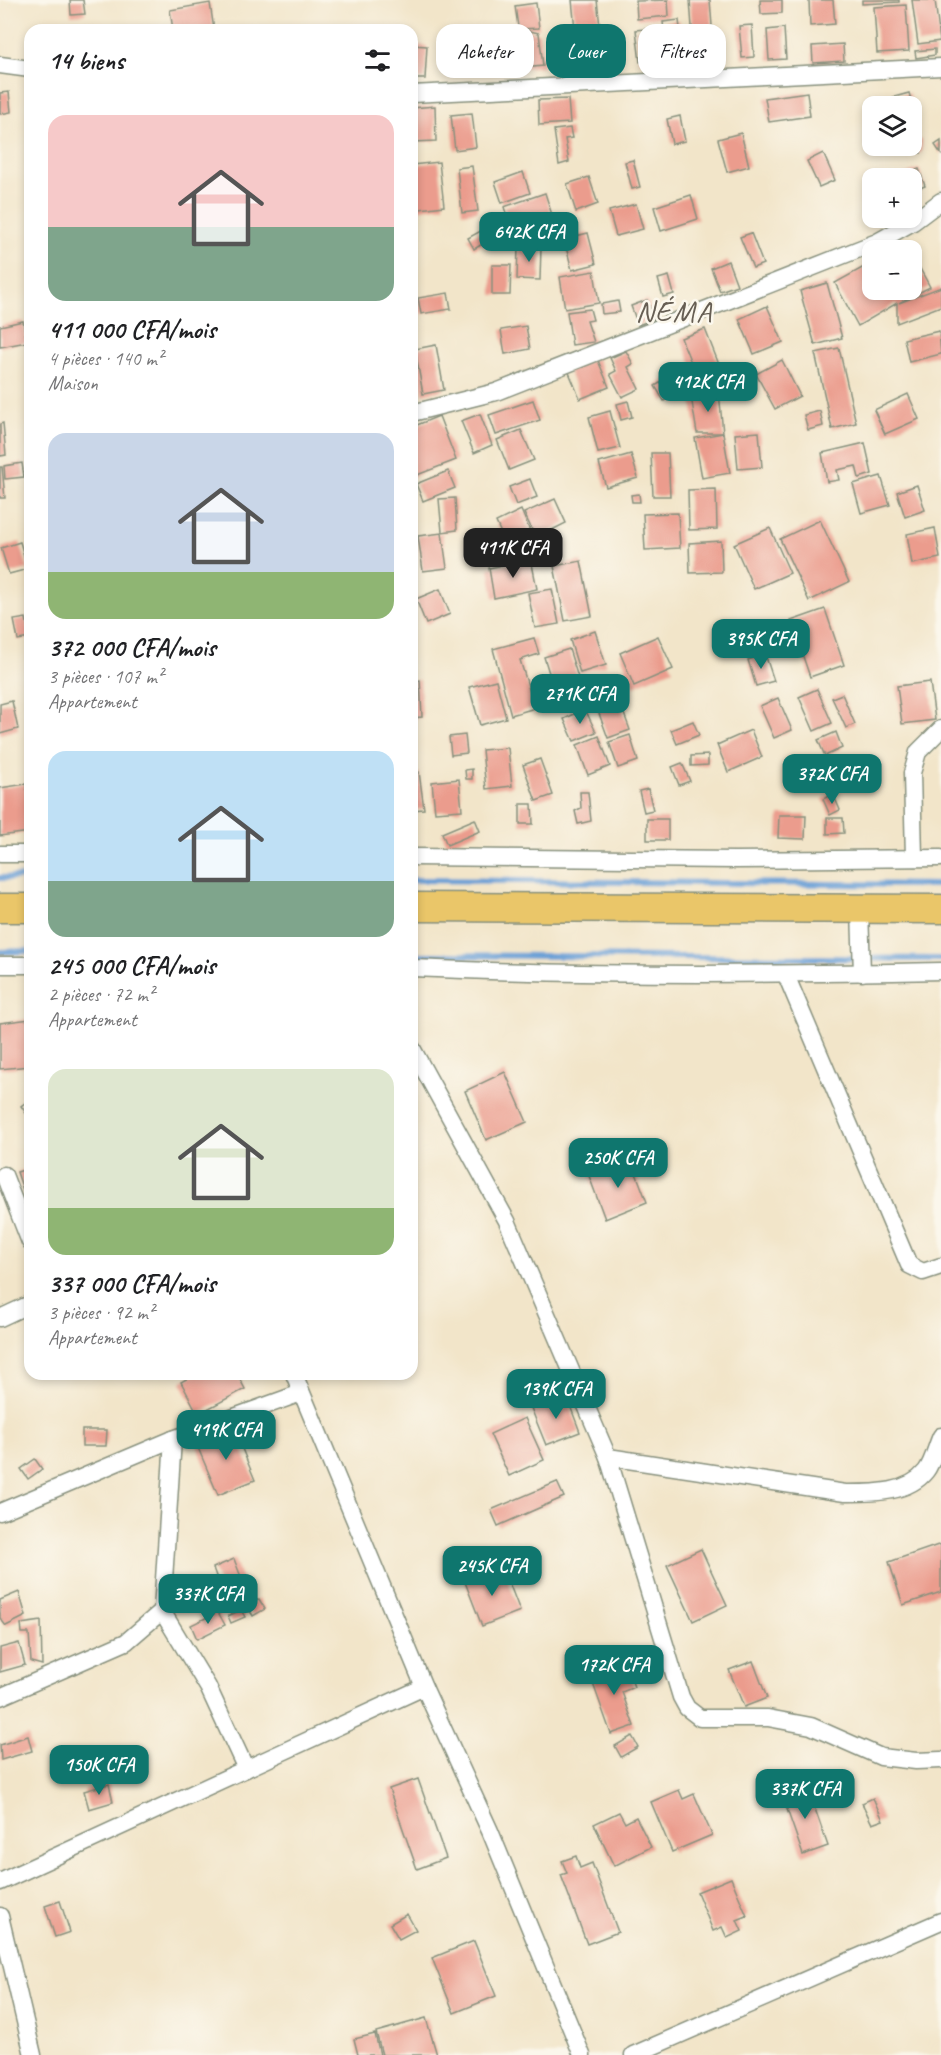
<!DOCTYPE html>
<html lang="fr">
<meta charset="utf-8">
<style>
:root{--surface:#fff;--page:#f6f6f6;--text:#202124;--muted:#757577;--accent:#0f766e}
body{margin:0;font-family:Caveat,sans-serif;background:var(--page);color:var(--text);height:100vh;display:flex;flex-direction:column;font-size:22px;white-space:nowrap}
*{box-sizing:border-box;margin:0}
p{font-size:20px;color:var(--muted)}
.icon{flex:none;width:33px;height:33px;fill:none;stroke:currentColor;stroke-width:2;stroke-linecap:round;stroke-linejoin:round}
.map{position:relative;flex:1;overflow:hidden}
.side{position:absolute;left:24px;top:24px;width:394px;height:1356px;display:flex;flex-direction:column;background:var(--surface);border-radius:18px;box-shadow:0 3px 9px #0003}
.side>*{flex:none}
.banner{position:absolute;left:436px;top:24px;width:414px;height:54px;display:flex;gap:12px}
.fabs{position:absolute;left:862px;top:96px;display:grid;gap:12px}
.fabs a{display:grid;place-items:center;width:60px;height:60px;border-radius:12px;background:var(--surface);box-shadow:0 3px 9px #0003;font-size:30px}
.price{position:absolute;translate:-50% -51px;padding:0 14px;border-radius:12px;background:var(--accent);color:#fff;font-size:20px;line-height:39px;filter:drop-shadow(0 2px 3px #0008)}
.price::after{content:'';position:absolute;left:50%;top:36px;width:18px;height:14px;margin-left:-9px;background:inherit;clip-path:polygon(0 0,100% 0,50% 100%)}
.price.active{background:#222;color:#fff}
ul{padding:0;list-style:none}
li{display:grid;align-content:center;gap:12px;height:318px;padding:0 24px}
li span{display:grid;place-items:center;height:186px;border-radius:18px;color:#555}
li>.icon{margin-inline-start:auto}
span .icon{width:108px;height:108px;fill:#fffc;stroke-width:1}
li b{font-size:26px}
h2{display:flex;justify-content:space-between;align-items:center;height:72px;padding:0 24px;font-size:26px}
.pill{padding:0 21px;border-radius:18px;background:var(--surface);box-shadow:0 3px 9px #0003;font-size:21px;line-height:54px}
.pill.active{background:var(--accent);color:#fff}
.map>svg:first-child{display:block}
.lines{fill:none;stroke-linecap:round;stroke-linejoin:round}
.stream{stroke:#699fd6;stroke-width:6}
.building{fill:#eb9c8d}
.minor-casing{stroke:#88917e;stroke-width:19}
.trunk-casing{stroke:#88917e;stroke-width:31}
.minor{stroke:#fff;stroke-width:16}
.trunk{stroke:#eac669;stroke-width:28}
.labels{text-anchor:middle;stroke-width:5;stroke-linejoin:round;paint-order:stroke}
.neighbourhood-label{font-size:30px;letter-spacing:1.5px;fill:#665e53;stroke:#fbf7ec}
</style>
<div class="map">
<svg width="941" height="2055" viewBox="0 0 941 2055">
<rect width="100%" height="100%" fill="#fbf7ec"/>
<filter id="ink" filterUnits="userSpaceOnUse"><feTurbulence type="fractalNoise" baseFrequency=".0167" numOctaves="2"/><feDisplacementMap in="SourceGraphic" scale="12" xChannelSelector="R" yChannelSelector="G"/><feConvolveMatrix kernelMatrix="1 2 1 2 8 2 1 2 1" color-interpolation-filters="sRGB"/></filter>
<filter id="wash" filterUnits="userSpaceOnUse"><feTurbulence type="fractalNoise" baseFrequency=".008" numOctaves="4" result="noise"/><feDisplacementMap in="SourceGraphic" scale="24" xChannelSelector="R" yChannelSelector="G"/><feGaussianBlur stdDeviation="1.35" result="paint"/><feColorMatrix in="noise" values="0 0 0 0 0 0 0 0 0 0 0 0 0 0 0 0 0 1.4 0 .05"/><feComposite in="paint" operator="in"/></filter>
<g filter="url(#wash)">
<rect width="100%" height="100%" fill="#f2e5c9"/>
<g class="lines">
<!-- stream -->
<g class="stream">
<path d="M0,878L30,877"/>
<path d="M412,880L941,885"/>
<path d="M0,952L30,951"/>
<path d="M412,955L941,959"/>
</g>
</g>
<g id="blocks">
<!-- building -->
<g class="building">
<path d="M70,0H83L85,14L71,15Z"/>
<path d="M572,0H597L600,26L575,29Z"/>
<path d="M668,0L669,16L637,19L636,1Z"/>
<path d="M690,0H710L713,39L693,41Z"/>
<path d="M760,0H782V13L761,14Z"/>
<path d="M809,0H833L835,24L810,26Z"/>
<path d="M862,0H899V2L862,4Z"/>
<path d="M912,0H935L940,41L918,44Z"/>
<path d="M210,3L214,30H173L170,10Z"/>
<path d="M536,3L539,28L521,29L539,33L543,66L524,68L515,6Z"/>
<path d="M906,5L909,51L877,53L874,7Z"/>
<path d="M679,20L684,63L668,64L663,22Z"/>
<path d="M752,25L754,57L742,58L739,26Z"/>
<path d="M569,27L572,55L559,56L556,29Z"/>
<path d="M655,28L659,60L640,62L636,30Z"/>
<path d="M784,28L786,59L769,60L767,30Z"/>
<path d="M843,44L844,61L813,63L812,46Z"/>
<path d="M412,45L427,46L425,79H412Z"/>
<path d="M935,49V55L916,58L915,51Z"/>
<path d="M9,92L11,112L0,114V93Z"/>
<path d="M807,92L810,116L769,122L765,98Z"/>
<path d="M909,93L913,106H890L887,99Z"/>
<path d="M568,99L570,123L539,125L538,100Z"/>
<path d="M435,106L436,141L412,142V108Z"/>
<path d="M472,113L476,147L455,150L451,115Z"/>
<path d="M680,116L685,141L672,144L667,119Z"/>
<path d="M570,128L572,138L565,139L569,162L559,165L554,130Z"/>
<path d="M741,133L749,166L727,172L718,139Z"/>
<path d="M912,139L922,140L921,153L897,152L898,146H912Z"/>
<path d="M941,141V154L935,145Z"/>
<path d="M823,153L835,180L819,187L807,161Z"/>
<path d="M633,160L640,187L632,189L625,162Z"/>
<path d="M439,162L444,206L412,210V165Z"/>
<path d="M472,166L478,211L462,213L457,168Z"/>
<path d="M919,169L925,186L912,191V178H894Z"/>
<path d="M523,172L530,193L502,203L495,182Z"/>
<path d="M589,177L598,204L576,212L567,184Z"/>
<path d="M545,193L554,221L513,235L504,207Z"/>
<path d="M691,195L698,219L661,231L654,207Z"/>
<path d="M636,204L643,229L616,236L609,211Z"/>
<path d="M497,222L502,233L474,249L468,238Z"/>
<path d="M575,223L576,229L564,232L562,225Z"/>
<path d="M588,233L596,264L572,270L564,239Z"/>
<path d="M751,233L763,264L753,268L740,237Z"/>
<path d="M906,244L910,250H894Z"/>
<path d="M518,247H541L540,280L517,279Z"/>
<path d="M912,254L930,287L899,303L941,287V306L897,323V303L858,326L835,283L873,262V290H912Z"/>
<path d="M728,261L737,285L720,291L711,268Z"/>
<path d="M492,265H511L510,295H492Z"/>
<path d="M594,271L599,303L565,309L560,277Z"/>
<path d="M669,276L674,294L663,297L658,279Z"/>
<path d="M827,283L842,338L815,345L800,291Z"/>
<path d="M448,293L451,309L421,314L418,298Z"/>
<path d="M647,300L654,319L638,325L631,306Z"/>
<path d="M618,301L620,312L602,314L601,304Z"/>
<path d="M767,306L783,342L754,354L739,319Z"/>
<path d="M590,309L593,320L587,321L594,342L572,345L567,312Z"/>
<path d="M23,321L27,342L0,347V326Z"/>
<path d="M526,326L530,349L505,354L501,330Z"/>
<path d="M705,329L720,367L697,377L681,338Z"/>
<path d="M939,331L941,354L909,362L904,339Z"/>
<path d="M436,345L444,390L423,394L415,349Z"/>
<path d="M839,348L856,423L832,429L815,353Z"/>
<path d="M626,351L633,364L628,367L639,389L622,397L610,374L616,371L610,358Z"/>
<path d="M597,358L609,387L580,399L568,370Z"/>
<path d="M782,360L800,396L775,409L756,374Z"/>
<path d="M688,365L697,380L664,401L655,386Z"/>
<path d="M719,392L723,433H697L691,396Z"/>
<path d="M908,394L919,419L885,434L874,410Z"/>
<path d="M533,400L540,420L496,435L489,415Z"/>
<path d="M628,401L632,417L621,420L617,404Z"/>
<path d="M610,411L620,448L598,453L589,417Z"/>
<path d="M820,411L823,426L808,430L804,415Z"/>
<path d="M480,414L492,445L474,453L461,421Z"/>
<path d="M439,416L456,460L412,477V427Z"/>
<path d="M3,423L6,455L0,456V424Z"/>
<path d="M521,430L534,460L509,470L497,440Z"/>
<path d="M759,432L762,467L738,469L735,434Z"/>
<path d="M723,433L730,473L702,478L695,438Z"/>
<path d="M865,443L872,474L859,478L856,466L837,470L839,480L827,482L822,453Z"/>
<path d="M651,453H668L670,496H653Z"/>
<path d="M631,454L638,478L606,487L599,463Z"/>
<path d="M22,463L24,477L5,479L4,466Z"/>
<path d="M0,467H2L5,498H0Z"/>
<path d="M448,471L455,488L423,501L416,484Z"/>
<path d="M881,476L890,505L861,513L853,484Z"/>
<path d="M530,479L537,497L516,505L509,487Z"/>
<path d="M917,485L925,510L905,517L897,492Z"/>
<path d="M716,489L717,529L689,530L688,490Z"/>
<path d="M639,494L640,502H632L631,495Z"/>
<path d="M455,498L457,530L442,532L439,499Z"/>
<path d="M555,499L566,523L536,538L524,513Z"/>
<path d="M521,510L533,538L508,549L496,522Z"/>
<path d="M678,513L680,548L645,550L643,514Z"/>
<path d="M820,520L849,582L809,601L780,539Z"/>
<path d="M770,528L790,573L754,589L734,544Z"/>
<path d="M935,528L940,558L912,564L907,534Z"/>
<path d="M442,533L447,568L423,571L418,536Z"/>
<path d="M721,541L722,572L690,573L689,543Z"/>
<path d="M20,542L28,569L9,574L1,548Z"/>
<path d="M531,559L537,589L494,598L489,568Z"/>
<path d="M581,561L592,616L565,621L554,566Z"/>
<path d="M440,589L450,614L426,624L416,599Z"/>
<path d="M552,589L559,624L535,628L528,593Z"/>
<path d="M825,609L844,665L810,677L791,621Z"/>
<path d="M26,618L30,638L18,640L14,620Z"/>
<path d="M595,631L606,665L580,673L570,640Z"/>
<path d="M658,636L673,669L634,686L620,653Z"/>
<path d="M534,638L539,654L520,660L532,699L537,697L542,706L511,715L493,649Z"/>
<path d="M569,649L581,687L556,695L544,657Z"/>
<path d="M765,654L774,681L756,686L748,660Z"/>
<path d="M420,680L422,717L412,718V681Z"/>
<path d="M496,680L506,718L480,725L469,687Z"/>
<path d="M930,682L935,720L902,724L897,686Z"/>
<path d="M817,689L832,723L814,731L799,697Z"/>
<path d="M842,694L855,724L846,728L832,698Z"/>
<path d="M778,698L792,730L774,738L760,706Z"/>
<path d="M619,700L630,730L608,738L597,708Z"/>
<path d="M12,701L18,729L0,734V704Z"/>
<path d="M585,709L596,732L574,741L564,719Z"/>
<path d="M693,721L699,735L677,744L671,730Z"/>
<path d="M751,730L762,757L728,772L717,745Z"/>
<path d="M836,732L842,748L825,756L818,740Z"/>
<path d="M465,735L467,753L451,755L449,737Z"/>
<path d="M630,735L638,761L618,768L609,742Z"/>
<path d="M599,736L610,766L588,775L577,745Z"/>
<path d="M508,748L512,786L486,789L482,750Z"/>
<path d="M708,755V765L691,766V756Z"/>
<path d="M540,759L553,795L536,801L523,765Z"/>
<path d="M682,763L690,781L679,785L672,767Z"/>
<path d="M472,769V779H466L465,770Z"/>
<path d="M419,772L424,809L412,810V773Z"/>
<path d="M459,779L462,810L435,812L432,782Z"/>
<path d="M26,784L30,832L0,836V788Z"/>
<path d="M648,789L653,810L644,812L639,791Z"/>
<path d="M580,792H588L591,821L578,824L575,811L581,808Z"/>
<path d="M833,794L840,810L830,815L823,799Z"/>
<path d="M520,804H532L533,824H520Z"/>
<path d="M779,815H806L805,839L778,838Z"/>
<path d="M827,818H843L844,833L827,834Z"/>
<path d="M475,819L480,831L447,845L442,833Z"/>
<rect x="647" y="819" width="21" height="21"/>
<path d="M30,1019V1066L0,1069V1023Z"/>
<path d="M505,1072L527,1122L486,1140L465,1091Z"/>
<path d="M30,1099V1119L21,1106Z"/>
<path d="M631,1160L647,1202L605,1219L589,1176Z"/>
<path d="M30,1168V1198L26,1199L17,1172Z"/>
<path d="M195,1374H237L245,1389L198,1414L181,1382Z"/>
<path d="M566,1395L580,1432L546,1445L531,1408Z"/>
<path d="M525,1418L544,1460L509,1476L490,1434Z"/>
<path d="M233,1427L255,1480L218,1495L196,1443Z"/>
<path d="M82,1430H107L106,1446H82Z"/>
<path d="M35,1459L42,1469L28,1479L21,1469Z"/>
<path d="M557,1482L564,1497L498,1526L491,1510Z"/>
<path d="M941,1544V1592L903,1605L889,1562Z"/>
<path d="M701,1549L727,1605L693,1621L667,1565Z"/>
<path d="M234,1559L249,1597L227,1606L213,1568Z"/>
<path d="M503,1567L520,1611L482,1626L465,1582Z"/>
<path d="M187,1580L198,1600L183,1609L172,1590Z"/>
<path d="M19,1592L26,1616L6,1626L0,1618V1600Z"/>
<path d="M259,1599L265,1609L253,1616L247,1606Z"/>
<path d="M241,1610L245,1617L231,1623L228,1616Z"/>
<path d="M218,1612L225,1625L197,1639L191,1625Z"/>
<path d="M41,1621L42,1665L31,1662L29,1633H22L21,1624Z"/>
<path d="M19,1643L25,1665L0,1672V1648Z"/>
<path d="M753,1661L767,1698L744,1707L729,1670Z"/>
<path d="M625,1662L634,1687L622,1692L634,1726L611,1734L590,1675Z"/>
<path d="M28,1736L32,1751L1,1760L0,1745Z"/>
<path d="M632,1736L638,1747L621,1757L615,1746Z"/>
<path d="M418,1779L446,1858L417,1869L389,1789Z"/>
<path d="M109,1784L113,1802L89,1809L84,1791Z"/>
<path d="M807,1786L828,1846L803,1855L782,1795Z"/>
<path d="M679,1790L683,1799L694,1794L712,1835L672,1852L651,1802Z"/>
<path d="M873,1798L883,1820L872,1824L862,1803Z"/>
<path d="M619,1812L625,1823L636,1817L651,1847L614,1866L594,1824Z"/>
<path d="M576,1856L580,1868L592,1863L618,1932L587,1944L561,1875L567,1873L562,1861Z"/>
<path d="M731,1878L747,1916L737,1920L742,1931L727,1938L722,1927L713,1931L697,1892Z"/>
<path d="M60,1901L70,1932L55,1937L45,1906Z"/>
<path d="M407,1914L416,1930L399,1939L390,1924Z"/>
<path d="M474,1941L496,1996L454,2013L432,1958Z"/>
<path d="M426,2018L437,2055H382L376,2032Z"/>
<path d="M375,2034L380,2055H358L354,2039Z"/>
</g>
</g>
</g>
<g filter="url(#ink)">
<use href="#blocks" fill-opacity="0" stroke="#88917e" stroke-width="1.5"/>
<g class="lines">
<defs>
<g id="minor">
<path d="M0,65L30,69"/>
<path d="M412,94L941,67"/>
<path d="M412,413L496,392L877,242L913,222L941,201"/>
<path d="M0,854H30"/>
<path d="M412,857L735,860L941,858"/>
<path d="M914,858L912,773L918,752L941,729"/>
<path d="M860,909L862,973"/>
<path d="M0,965H30"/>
<path d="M412,968C589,976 765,975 941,971"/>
<path d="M786,975L909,1265L923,1272L941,1266"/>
<path d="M412,1048L507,1221L608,1457L681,1697L687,1708L700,1718H768L811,1726L881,1757L916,1761L941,1760"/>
<path d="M4,1175L30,1242"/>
<path d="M0,1318L30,1304"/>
<path d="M294,1374L424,1687L490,1831L582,2055"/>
<path d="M608,1457L845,1493C872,1493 908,1494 926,1471C933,1462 936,1447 941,1436"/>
<path d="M0,1512L173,1439"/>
<path d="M162,1611L208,1687L246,1769"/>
<path d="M0,1697L126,1642L162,1611L173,1439L301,1393"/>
<path d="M0,1882L424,1687"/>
<path d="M0,1916L33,2055"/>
<path d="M633,2055L941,1921"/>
</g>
<g id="trunk">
<path d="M412,907L941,909"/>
<path d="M0,908H30"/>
</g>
</defs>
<!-- minor casing -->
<use href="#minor" class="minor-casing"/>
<!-- trunk casing -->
<use href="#trunk" class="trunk-casing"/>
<!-- minor -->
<use href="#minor" class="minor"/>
<!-- trunk -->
<use href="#trunk" class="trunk"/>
</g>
</g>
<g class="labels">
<!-- neighbourhood labels -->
<g class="neighbourhood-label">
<text x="674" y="321">NÉMA</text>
</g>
</g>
</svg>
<div class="fabs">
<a><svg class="icon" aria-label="layers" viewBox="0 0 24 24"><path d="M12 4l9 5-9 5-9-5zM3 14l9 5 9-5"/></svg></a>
<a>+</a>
<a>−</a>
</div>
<b class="price" style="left:529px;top:263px">642K CFA</b>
<b class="price" style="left:708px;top:413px">412K CFA</b>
<b class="price active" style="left:513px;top:579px">411K CFA</b>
<b class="price" style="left:761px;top:670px">395K CFA</b>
<b class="price" style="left:580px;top:725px">271K CFA</b>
<b class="price" style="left:832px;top:805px">372K CFA</b>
<b class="price" style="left:618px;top:1189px">250K CFA</b>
<b class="price" style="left:556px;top:1420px">139K CFA</b>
<b class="price" style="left:226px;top:1461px">419K CFA</b>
<b class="price" style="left:492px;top:1597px">245K CFA</b>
<b class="price" style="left:208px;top:1625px">337K CFA</b>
<b class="price" style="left:614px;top:1696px">172K CFA</b>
<b class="price" style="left:99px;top:1796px">150K CFA</b>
<b class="price" style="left:805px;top:1820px">337K CFA</b>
<div class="banner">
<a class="pill">Acheter</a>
<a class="pill active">Louer</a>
<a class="pill">Filtres</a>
</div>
<section class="side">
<h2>14 biens<svg class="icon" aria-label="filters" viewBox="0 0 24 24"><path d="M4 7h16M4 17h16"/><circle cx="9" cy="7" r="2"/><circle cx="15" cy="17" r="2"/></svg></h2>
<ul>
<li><span style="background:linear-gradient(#f6c9c9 60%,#7fa58c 0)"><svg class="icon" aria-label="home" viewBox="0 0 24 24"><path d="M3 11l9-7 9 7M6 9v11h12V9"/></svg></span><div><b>411 000 CFA/mois</b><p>4 pièces · 140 m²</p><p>Maison</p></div></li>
<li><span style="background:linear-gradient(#c9d6e8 75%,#8fb573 0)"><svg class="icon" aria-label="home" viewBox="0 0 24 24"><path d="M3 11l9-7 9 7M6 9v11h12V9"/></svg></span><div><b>372 000 CFA/mois</b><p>3 pièces · 107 m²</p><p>Appartement</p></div></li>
<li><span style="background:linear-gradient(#bfe0f5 70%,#7fa58c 0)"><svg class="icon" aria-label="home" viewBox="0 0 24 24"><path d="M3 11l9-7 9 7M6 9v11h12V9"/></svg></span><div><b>245 000 CFA/mois</b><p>2 pièces · 72 m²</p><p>Appartement</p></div></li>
<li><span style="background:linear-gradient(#dfe7d0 75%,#8fb573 0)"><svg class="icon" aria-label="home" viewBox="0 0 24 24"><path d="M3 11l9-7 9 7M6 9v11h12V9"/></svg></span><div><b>337 000 CFA/mois</b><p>3 pièces · 92 m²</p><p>Appartement</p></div></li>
</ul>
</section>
</div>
